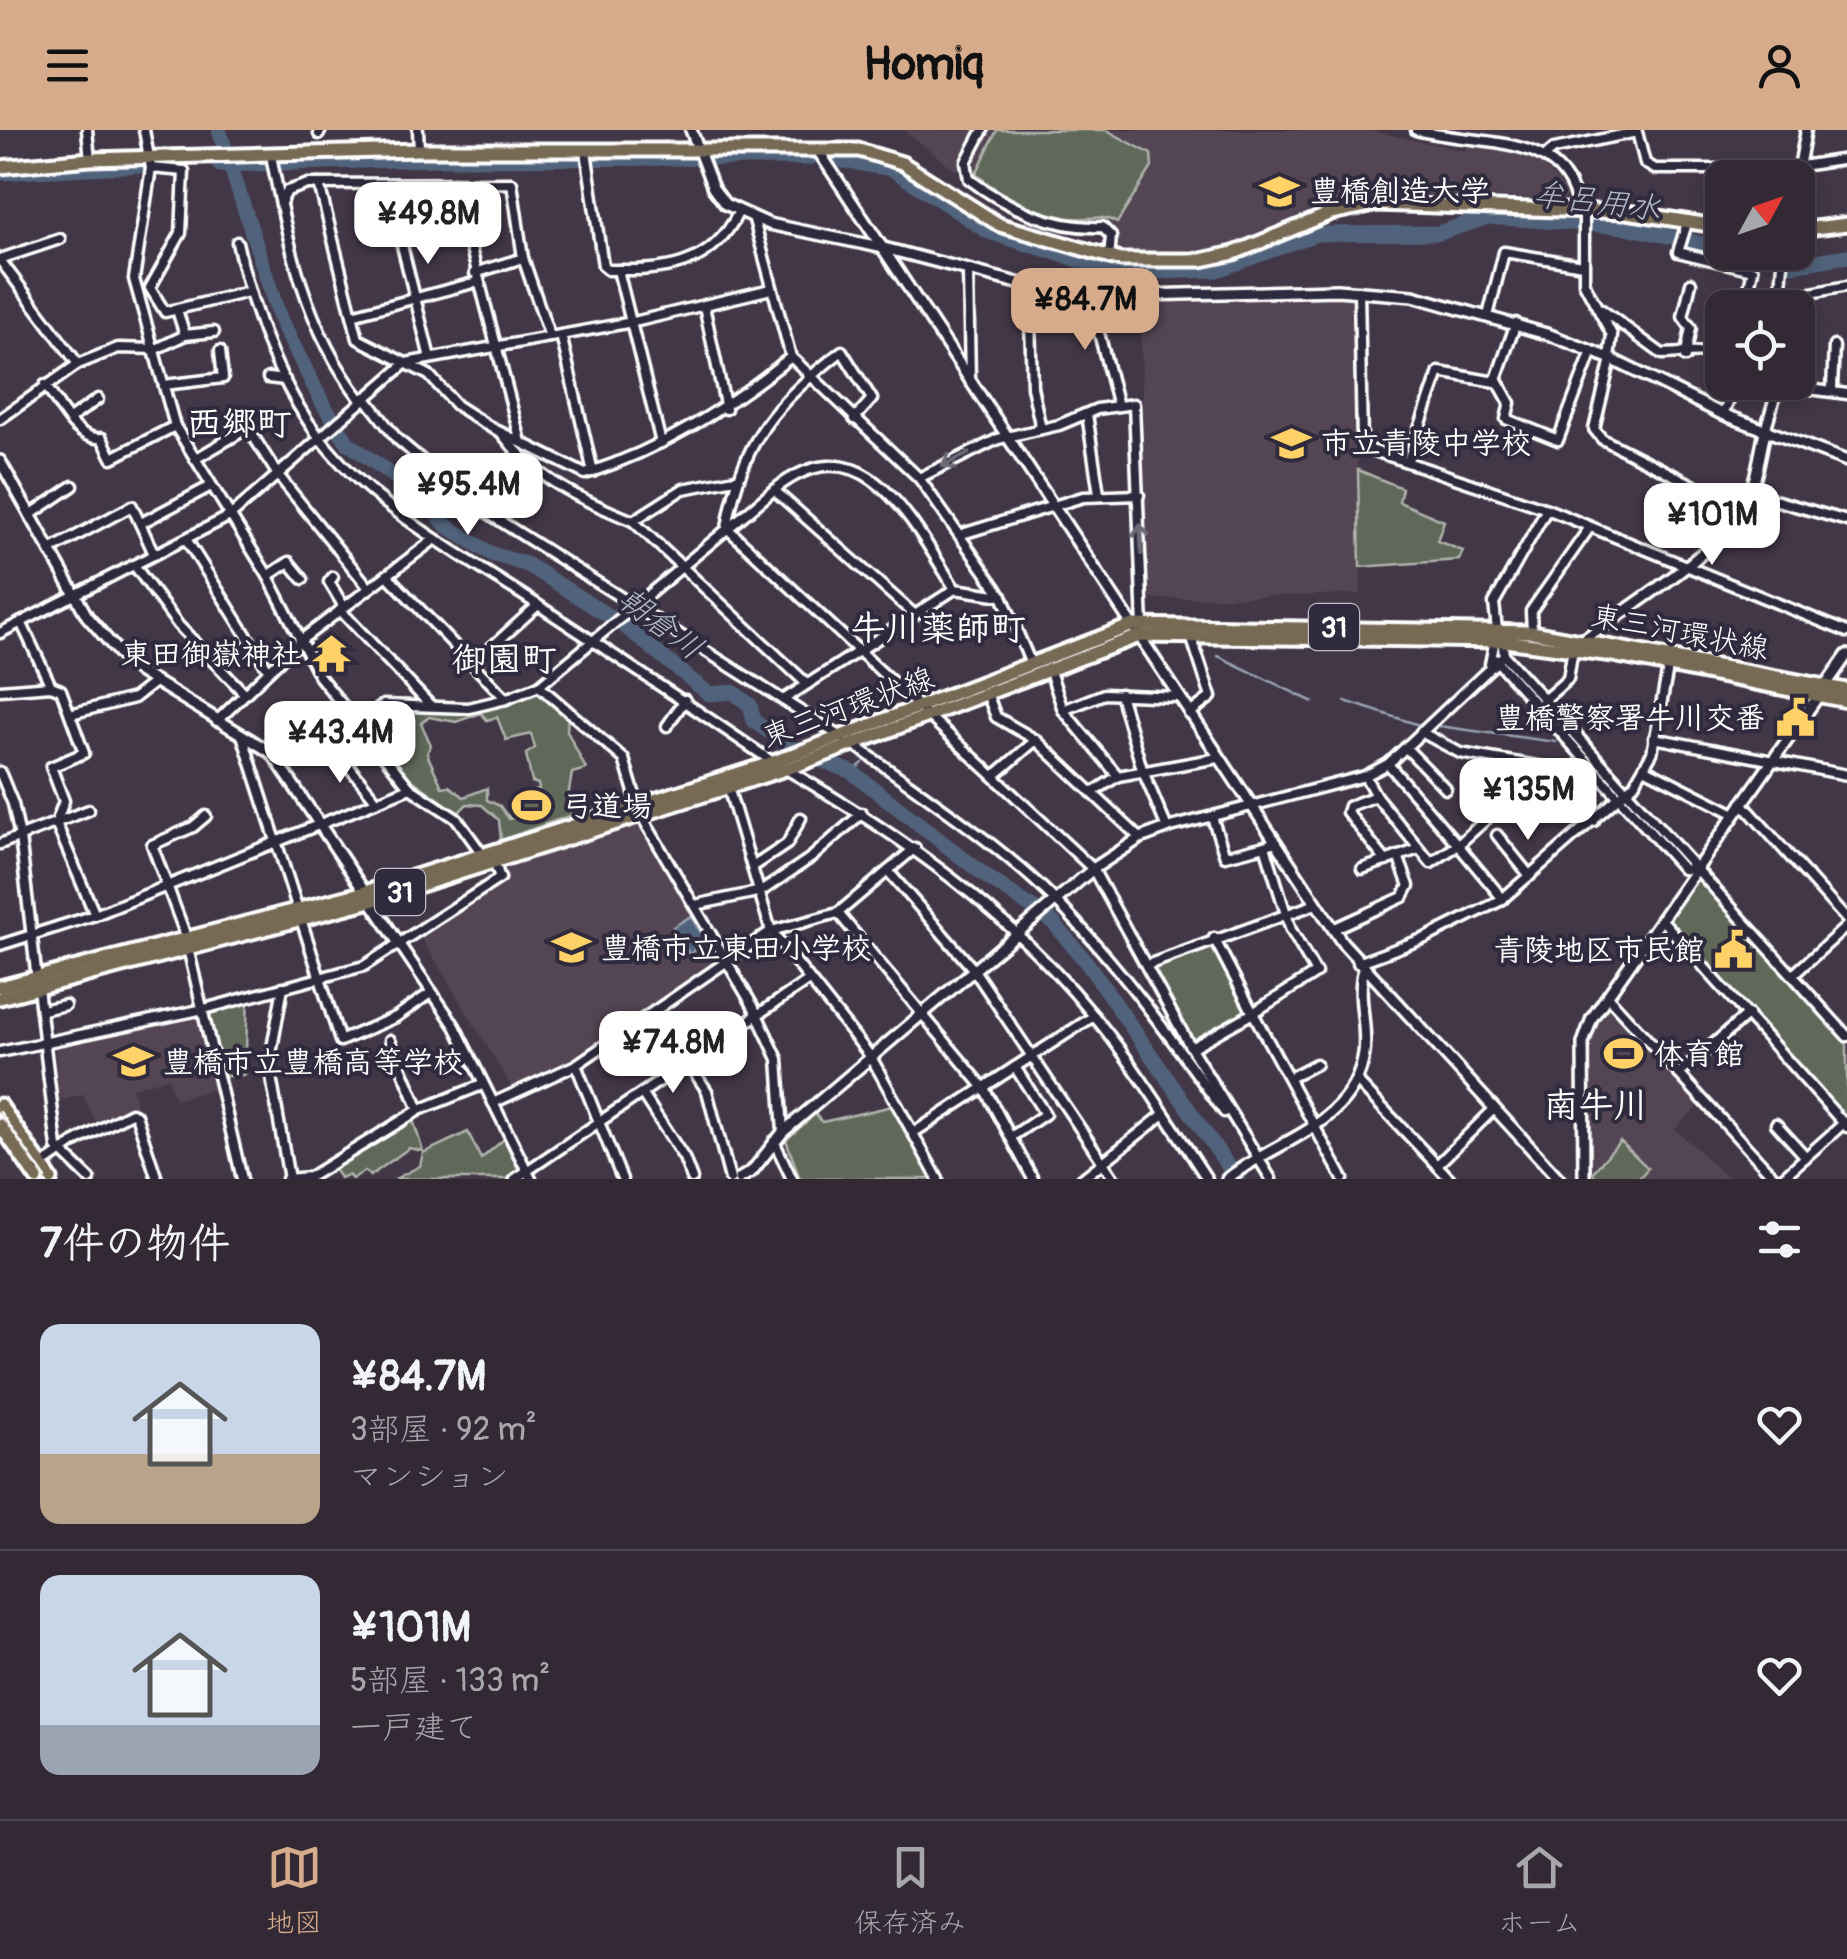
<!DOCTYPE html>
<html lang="ja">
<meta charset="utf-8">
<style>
:root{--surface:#322935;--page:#3a313d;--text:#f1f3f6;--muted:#a8a6ad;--line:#4d4550;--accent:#d6ab8b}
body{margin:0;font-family:Pangolin,"Klee One",sans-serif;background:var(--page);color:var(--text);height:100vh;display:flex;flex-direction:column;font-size:38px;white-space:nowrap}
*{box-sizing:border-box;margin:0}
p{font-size:32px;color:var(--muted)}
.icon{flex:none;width:55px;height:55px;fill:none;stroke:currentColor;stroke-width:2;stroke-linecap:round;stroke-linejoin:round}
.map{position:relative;height:1049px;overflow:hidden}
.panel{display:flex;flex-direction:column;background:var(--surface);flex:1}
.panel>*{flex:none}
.needle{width:65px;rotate:50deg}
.controls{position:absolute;left:1705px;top:30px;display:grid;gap:20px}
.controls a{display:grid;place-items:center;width:110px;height:110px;border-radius:20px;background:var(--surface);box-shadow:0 5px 15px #0003,0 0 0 2px var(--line);font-size:50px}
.price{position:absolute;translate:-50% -85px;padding:0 22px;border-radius:20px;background:#fff;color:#222;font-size:32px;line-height:65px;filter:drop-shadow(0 2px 5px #0008)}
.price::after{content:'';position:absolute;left:50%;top:60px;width:30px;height:22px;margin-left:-15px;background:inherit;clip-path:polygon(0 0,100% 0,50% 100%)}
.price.on{background:var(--accent);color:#111}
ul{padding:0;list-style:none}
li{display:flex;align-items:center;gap:30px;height:250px;padding:0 40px}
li+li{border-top:2px solid var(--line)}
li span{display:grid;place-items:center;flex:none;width:280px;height:200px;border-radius:20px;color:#555}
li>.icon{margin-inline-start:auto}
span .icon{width:120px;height:120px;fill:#fffc;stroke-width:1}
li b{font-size:42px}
h2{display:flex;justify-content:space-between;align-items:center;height:120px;padding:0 40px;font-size:42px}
header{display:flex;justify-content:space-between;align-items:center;height:130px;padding:0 40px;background:var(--accent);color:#111;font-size:45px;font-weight:700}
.tabs{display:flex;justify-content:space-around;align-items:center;height:140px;border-top:2px solid var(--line);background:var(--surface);font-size:28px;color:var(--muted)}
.tabs a{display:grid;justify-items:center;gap:5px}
.tabs .on{color:var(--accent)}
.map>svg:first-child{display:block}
.built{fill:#534452}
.green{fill:#60675a;stroke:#b0b3ac;stroke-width:2.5;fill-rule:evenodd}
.water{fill:#51637c;stroke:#97a1b0;stroke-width:2.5}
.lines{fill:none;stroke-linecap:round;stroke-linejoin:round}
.stream{stroke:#97a1b0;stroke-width:2.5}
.river{stroke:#51637c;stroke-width:15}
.minor-casing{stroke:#fff;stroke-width:15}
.tertiary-casing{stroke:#fff;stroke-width:16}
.primary-casing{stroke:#fff;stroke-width:19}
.minor{stroke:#2f2a3d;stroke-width:8}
.tertiary{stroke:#2f2a3d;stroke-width:9}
.primary{stroke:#766a55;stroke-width:11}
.tram{stroke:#fff;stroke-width:2.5}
.oneway{stroke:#6d6a77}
.labels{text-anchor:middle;stroke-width:8;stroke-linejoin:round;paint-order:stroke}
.shield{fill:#2f2a3d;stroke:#c1bfc5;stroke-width:2.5}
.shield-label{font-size:28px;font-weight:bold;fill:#fff}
.poi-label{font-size:30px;font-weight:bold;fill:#fff;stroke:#2f2a3d;text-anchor:start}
.street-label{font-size:30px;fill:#fff;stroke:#2f2a3d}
.water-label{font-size:32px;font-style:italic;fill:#b1b9c4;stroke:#2f2a3d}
.quarter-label{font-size:35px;font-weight:bold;fill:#fff;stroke:#2f2a3d}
</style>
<header><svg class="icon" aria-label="menu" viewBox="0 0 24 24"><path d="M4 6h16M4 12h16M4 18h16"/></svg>Homiq<svg class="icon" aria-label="person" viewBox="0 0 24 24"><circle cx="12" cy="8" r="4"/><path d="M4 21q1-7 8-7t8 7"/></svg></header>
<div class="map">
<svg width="1847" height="1049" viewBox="0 0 1847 1049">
<rect width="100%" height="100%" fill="#423747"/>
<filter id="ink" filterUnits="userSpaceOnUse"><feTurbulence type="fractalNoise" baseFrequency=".01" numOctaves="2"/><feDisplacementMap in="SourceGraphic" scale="20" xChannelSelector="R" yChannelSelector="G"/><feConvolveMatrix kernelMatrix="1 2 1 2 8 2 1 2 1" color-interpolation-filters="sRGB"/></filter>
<g filter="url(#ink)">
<!-- built -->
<g class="built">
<path d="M903,0H1368L1465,21L1471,14L1528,18L1569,64L1564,69L1371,63L1313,78L1238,116L1145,123L1113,118L1114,106L1108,96L1073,95L1017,74L968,40H955Z"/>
<path d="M1353,164L1361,464L1147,469L1140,169Z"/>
<path d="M635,695L645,699L720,828L574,930L513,959L422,809L505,749L504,738Z"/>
<path d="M1606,873L1700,975L1675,999L1729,1049H1592L1589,914L1595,887Z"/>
<path d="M199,884L219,958L175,970L168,948L132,958L137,979L98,997L83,965L58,971L55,914Z"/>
</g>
<!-- green -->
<g class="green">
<path d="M997,0H1106L1151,24L1152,37L1117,93C1101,83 1087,90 1070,88C1035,82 1003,67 976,44Z"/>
<path d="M1358,340L1402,358L1399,372L1444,391L1437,411L1463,421L1459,430L1360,437Z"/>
<path d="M504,347L528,364L510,389L485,373Z"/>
<path d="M539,563L568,586L567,601L586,639L572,643L568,667L572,685L501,710L499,690L482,675L467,674L458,683L404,644L371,596L387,582L472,580ZM481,583L487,590L497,587L506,610L531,604L535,618L526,624L532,652L538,654L539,660L527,663L528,669H534L509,676V688L516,687L509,689L500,676L487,670V658L464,667L449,656L442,657L427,624L431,615L421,593L429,587L456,592Z"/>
<path d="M1697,740L1847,906V997L1661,789Z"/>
<path d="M1212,812L1249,881L1192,913L1152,837Z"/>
<path d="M248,867L245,945L218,947L204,879Z"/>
<path d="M893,976L933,1049H800L786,1010L815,984L822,992Z"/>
<path d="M413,990L423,1021L409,1018L370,1046L365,1041L352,1049L348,1045L340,1048L334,1039Z"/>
<path d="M468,1002L481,1029L504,1009L518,1039L509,1049H395L420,1036L423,1023Z"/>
<path d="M1620,1011L1648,1038L1638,1049H1596L1593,1042Z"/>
</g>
<!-- water -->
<path class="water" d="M691,786L707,813L689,824L673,797Z"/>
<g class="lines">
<!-- stream -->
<g class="stream">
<path d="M1218,526L1313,572"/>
<path d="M1345,571L1419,595"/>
<path d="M1438,596L1556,612"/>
<path d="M852,642L863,633"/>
<path d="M1731,785L1847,915"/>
</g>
<!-- river -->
<g class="river">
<path d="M219,0L280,189L322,272L348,313L422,367L447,396L492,424L528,435L623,495L709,564L733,562L750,575L754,591L796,621L852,642L987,747L1052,791L1087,833L1237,1049"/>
<path d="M839,30L892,39L989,102L1120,143L1217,140L1316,104L1439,103L1488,87L1626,97L1722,118"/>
<path d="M220,35L433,29L809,28"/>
<path d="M0,43L142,35"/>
<path d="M1741,122L1756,126"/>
<path d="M1793,135L1847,126"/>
</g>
<defs>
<g id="minor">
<path d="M87,0L90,29"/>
<path d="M144,0L151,38L134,149L175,296L268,446L319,546L410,658L457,689L483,725"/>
<path d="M418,0L419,20"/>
<path d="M983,0L966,32L969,49C1007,78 1054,99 1102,97L1111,106L1109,129"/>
<path d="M1416,0C1479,17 1566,0 1578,80"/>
<path d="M319,4L321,0"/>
<path d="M586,21L603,136L608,140C664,141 711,138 738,83"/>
<path d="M271,25C287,111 306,200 361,270"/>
<path d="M1547,25L1554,19L1637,2L1645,33L1655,39H1782L1847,29"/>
<path d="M151,38L184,41L181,103L150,158L165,182L248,162"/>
<path d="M1797,48L1806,0"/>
<path d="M454,53L521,312"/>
<path d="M319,54L358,209L429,245L456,275L490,297L585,344C665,318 725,279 791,227"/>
<path d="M387,55L430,228"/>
<path d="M282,71L287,61L308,54L512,53L523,128L550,207"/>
<path d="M1584,80V153L1612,205L1609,228"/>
<path d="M754,90L791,227L919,348L1002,466L1031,534"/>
<path d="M1688,90L1678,122L1753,140L1744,178"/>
<path d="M237,112C252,179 277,251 319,307C374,379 461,424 535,473C615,526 695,578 774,633"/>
<path d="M0,129L60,109"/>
<path d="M0,130L78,234L0,289"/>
<path d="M618,140L661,313"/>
<path d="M968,142L970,251"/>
<path d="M475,143L523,128"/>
<path d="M1029,156L1032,257L1041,299"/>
<path d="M1088,161L1118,276"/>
<path d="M1359,161L1362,312L1368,319L1547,379L1847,502"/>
<path d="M1780,169L1784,122"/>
<path d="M704,176L726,279"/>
<path d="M1779,178L1780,169L1847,156"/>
<path d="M1602,180L1662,224L1709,222L1722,227"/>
<path d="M352,185L477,152"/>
<path d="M1488,186L1504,122L1583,135"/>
<path d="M185,205L214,202"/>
<path d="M561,205L593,342"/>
<path d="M1685,227L1691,198L1683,187L1691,153"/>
<path d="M1611,229L1594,299L1602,309L1697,357L1738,385"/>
<path d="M78,234L118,218L156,219L185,205L177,180"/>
<path d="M268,248L285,250"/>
<path d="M1496,248L1510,273L1506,289L1558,310L1592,221"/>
<path d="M45,255C61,276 75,311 102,308L112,328L175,296"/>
<path d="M164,255L223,248L220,221"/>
<path d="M1779,255L1847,264"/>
<path d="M1832,258L1834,216"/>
<path d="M365,267L397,309L478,377L843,608"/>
<path d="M1087,284L1099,364"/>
<path d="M1723,284L1737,252"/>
<path d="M71,288L98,269"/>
<path d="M854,289L872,269L842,221C775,273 741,311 727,398L1093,739L1191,918L1271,1049"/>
<path d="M1766,297L1779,254"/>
<path d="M503,305C538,351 582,370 633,391L683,359L735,349"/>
<path d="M195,329L248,298L278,345L369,458"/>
<path d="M1408,330L1439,242L1495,252L1516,193"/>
<path d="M919,348L998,309L1059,295L1097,279L1134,274L1143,497"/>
<path d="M774,360L915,485"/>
<path d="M1750,363L1847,391"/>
<path d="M478,377L517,322"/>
<path d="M30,385L73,356"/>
<path d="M633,391L807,554"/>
<path d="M143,392L211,356"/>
<path d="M962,404L1083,367L1139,365"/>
<path d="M186,409L269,541"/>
<path d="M50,420L132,376L154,424"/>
<path d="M134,435L178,495L245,564"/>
<path d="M387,445L506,569L539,556L624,629L641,685L753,876L778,929L783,1002"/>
<path d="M268,446L289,432L303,449"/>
<path d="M333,447L329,452L344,477"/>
<path d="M340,480L431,576"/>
<path d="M21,492L51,556"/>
<path d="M1532,502L1531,481L1590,397"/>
<path d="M0,503L230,386L406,233L638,191L771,159"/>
<path d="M1504,525L1847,906"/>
<path d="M1496,530L1683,739L1697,740"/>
<path d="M473,534L538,475"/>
<path d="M1490,534L1497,500L1494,473L1547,379"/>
<path d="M1049,538L1063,580L1118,646"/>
<path d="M539,556L774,360C864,288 913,393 955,459L1002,466"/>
<path d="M0,560L51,556L61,560L84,623L51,637L64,671L56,693L95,785"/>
<path d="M987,563L996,587L1036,610L1140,708"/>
<path d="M1120,564L1142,639L1167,698L1365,646L1388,634L1504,525L1502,508"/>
<path d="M783,570L955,459"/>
<path d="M1544,570L1568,549L1573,518"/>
<path d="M1063,580L1104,564L1178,567"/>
<path d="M70,584L134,568L156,551"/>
<path d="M1189,584L1211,567L1191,506"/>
<path d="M217,591L301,510L435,409"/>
<path d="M667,596L685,570"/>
<path d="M1421,602L1460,623L1544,637L1594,691"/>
<path d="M243,608L340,911L396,887L432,862"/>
<path d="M1654,608L1847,645"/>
<path d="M856,616C923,665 997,712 1056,771C1119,835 1172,909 1224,982"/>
<path d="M333,617L377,671"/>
<path d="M1406,618L1446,659"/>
<path d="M1388,634L1458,715L1494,682L1516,685"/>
<path d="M283,636L297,626L316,631L383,575L469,578L506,569"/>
<path d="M1644,638L1735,684"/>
<path d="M786,639C902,706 1009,781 1094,886C1136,937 1171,994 1207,1049"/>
<path d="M0,642L13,674L20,707L57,1017L90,1049"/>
<path d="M994,646L1036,610"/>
<path d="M1365,646L1376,666L1431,733L1458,715L1503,769"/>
<path d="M728,657L771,801L871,927L938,1049"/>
<path d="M1092,663L1118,646L1218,628"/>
<path d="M1376,666L1349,676L1347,682L1386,731"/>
<path d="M1742,673L1847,790"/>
<path d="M206,686L193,697L152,715L184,801L242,1049"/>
<path d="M1212,687L1225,726L1265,716"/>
<path d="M1497,705L1530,746"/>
<path d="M1274,712L1265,716L1291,800L1316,843L1253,883L1343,1049"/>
<path d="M0,714L89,680"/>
<path d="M754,736L787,714L801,688"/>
<path d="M1362,739L1419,719"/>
<path d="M888,741L974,840L1114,1049"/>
<path d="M695,775L762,761L812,727L862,683"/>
<path d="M838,783L984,958L1033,1049"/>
<path d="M1661,789L1847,997"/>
<path d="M1333,799L1403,767L1409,756L1398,726"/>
<path d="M0,815L95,785L410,658"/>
<path d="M400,815L455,896L531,1049"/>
<path d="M1358,833L1425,808L1500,771L1634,654L1652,623L1669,533"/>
<path d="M1147,835L1316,774"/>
<path d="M1793,845L1847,796"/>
<path d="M283,857L269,935L289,1049"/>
<path d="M1608,867L1776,1049"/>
<path d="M42,880L65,875"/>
<path d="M654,882L707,961L730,1049"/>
<path d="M390,910L419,980"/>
<path d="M1191,918L1253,883L1214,808"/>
<path d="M0,922L204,879L364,836L500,748L494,731"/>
<path d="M576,935L622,1049"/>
<path d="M1679,944L1748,884"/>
<path d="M1289,948L1316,934"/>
<path d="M1356,950L1450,1049"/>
<path d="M643,965L684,1028L692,1049"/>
<path d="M493,973L576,935L771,801L838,783L915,718"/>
<path d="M1776,994L1806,1027"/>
<path d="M913,1003L1094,886"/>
<path d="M1011,1007L1045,984L1015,937"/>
<path d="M774,1011L792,1049"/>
<path d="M1437,1035L1493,980"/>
<path d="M38,1038L75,1012L131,983L136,985L157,1049"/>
<path d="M287,1049L310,1047L419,980L482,955"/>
<path d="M515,1049L809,850"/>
<path d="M1082,1049L1164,984"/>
<path d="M1781,1049L1845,992"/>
</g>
<g id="tertiary">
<path d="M691,0L713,58L725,74L769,94L884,118L1029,156L1144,165L1337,160L1413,166L1550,205L1609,228L1720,283L1847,331"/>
<path d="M817,19L1342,812L1559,1049"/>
<path d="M0,331L87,486L130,536L272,623L400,815"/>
<path d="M1579,513C1625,479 1720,423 1746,373C1757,350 1760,322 1766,297"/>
<path d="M739,1049L752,1041L783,1002L1093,739L1140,708L1167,698"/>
<path d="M1227,1049C1276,1009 1353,997 1364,924C1368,895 1356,867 1364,839"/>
<path d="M1584,1049L1583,913L1592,888L1847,525"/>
</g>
<g id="primary">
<path d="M0,37L90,29L419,20H859L902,33L1000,95L1121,130H1201L1234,123L1331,83L1375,74L1627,82L1722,97"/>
<path d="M1798,100L1847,94"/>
<path d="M0,857L365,762L774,632L1133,495L1532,502L1847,560"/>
<path d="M0,868L371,771L795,636L1139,506L1504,511L1613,525L1847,571"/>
<path d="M0,975L51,1049"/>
<path d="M0,995L37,1049"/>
</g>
</defs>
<!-- minor casing -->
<use href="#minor" class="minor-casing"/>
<!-- tertiary casing -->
<use href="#tertiary" class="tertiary-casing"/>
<!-- primary casing -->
<use href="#primary" class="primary-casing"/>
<!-- minor -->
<use href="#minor" class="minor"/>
<!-- tertiary -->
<use href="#tertiary" class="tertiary"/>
<!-- primary -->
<use href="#primary" class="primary"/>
<!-- tram -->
<path class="tram" d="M0,982L46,1049"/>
</g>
<!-- one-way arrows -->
<defs><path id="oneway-shaft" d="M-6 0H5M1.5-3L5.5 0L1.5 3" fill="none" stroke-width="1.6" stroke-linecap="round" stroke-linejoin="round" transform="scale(2.5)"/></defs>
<g class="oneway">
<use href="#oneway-shaft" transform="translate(955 330) rotate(154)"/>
<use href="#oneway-shaft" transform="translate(1141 409) rotate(-93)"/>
</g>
</g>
<!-- icons -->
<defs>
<symbol id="university-bare" viewBox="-9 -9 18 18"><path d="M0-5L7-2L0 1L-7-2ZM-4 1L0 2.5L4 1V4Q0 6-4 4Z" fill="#ffd166" stroke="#2f2a3d" stroke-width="2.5" paint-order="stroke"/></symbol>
<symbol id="school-bare" viewBox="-9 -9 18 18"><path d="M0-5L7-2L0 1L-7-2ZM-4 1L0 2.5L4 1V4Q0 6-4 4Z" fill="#ffd166" stroke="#2f2a3d" stroke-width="2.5" paint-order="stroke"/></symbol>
<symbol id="temple-bare" viewBox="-9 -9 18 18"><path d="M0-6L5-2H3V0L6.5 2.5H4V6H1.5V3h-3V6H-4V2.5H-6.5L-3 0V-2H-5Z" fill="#ffd166" stroke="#2f2a3d" stroke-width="2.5" paint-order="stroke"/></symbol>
<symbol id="civic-bare" viewBox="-9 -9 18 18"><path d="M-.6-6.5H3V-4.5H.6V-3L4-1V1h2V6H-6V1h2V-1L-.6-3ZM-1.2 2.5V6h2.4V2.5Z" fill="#ffd166" stroke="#2f2a3d" stroke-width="2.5" paint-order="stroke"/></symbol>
<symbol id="stadium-bare" viewBox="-9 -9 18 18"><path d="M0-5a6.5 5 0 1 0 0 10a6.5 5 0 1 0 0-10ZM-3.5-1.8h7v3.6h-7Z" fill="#ffd166" stroke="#2f2a3d" stroke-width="2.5" paint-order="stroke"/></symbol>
</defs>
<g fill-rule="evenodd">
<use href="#university-bare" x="1252" y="34" width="55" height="55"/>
<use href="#school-bare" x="1264" y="286" width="55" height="55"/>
<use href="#temple-bare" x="304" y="496" width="55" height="55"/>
<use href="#civic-bare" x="1768" y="560" width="55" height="55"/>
<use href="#stadium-bare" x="504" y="648" width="55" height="55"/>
<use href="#school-bare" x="544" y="790" width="55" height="55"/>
<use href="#civic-bare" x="1706" y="792" width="55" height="55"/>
<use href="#stadium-bare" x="1596" y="896" width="55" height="55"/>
<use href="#school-bare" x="106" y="904" width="55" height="55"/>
</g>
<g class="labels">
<!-- shield labels -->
<g class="shield">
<rect x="1309" y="474" width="50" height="46" rx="8"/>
<rect x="375" y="739" width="50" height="46" rx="8"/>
</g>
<g class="shield-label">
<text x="1334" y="507">31</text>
<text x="400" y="772">31</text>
</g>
<!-- poi labels -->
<g class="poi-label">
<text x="1310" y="71">豊橋創造大学</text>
<text x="1321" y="323">市立青陵中学校</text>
<text x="301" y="534" text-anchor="end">東田御嶽神社</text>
<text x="1765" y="598" text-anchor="end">豊橋警察署牛川交番</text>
<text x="562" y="686">弓道場</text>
<text x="601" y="828">豊橋市立東田小学校</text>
<text x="1704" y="830" text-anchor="end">青陵地区市民館</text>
<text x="1654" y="934">体育館</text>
<text x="163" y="942">豊橋市立豊橋高等学校</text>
</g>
<!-- street labels -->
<g class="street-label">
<text transform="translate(1680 502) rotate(11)" y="10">東三河環状線</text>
<text transform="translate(848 577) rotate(-20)" y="10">東三河環状線</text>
</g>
<!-- water labels -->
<g class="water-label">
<text transform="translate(1597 71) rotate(7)" y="11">牟呂用水</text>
<text transform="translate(661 493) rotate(37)" y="11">朝倉川</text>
</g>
<!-- quarter labels -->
<g class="quarter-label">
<text x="239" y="305">西郷町</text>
<text x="938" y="510">牛川薬師町</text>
<text x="504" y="541">御園町</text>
<text x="1596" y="987">南牛川</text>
</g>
</g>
</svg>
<div class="controls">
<a><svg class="needle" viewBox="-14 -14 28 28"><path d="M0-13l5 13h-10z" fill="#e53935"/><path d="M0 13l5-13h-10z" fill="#a8a6ad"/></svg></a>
<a><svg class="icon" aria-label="locate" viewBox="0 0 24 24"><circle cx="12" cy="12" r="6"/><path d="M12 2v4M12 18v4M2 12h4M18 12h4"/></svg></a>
</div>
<b class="price" style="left:428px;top:137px">¥49.8M</b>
<b class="price on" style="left:1085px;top:223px">¥84.7M</b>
<b class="price" style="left:468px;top:408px">¥95.4M</b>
<b class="price" style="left:1712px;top:438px">¥101M</b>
<b class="price" style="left:340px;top:656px">¥43.4M</b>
<b class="price" style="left:1528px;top:713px">¥135M</b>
<b class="price" style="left:673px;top:966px">¥74.8M</b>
</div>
<section class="panel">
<h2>7件の物件<svg class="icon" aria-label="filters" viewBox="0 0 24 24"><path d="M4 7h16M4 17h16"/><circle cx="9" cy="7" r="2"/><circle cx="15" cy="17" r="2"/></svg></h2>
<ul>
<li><span style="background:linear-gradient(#c9d6e8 65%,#b9a48a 0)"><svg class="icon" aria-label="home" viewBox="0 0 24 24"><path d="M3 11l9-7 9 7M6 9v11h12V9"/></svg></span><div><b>¥84.7M</b><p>3部屋 · 92 m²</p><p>マンション</p></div><svg class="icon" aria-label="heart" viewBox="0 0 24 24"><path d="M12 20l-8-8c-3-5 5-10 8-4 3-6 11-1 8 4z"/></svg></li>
<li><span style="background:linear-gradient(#c9d6e8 75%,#9aa5b1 0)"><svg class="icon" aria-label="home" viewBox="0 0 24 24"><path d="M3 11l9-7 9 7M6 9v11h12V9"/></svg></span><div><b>¥101M</b><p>5部屋 · 133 m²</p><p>一戸建て</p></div><svg class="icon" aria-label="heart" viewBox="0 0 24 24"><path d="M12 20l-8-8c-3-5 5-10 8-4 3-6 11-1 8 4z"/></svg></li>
</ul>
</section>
<nav class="tabs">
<a class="on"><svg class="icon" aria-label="map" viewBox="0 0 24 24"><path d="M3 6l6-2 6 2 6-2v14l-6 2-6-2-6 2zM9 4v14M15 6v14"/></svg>地図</a>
<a><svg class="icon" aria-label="saved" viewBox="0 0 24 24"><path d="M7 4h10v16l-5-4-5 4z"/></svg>保存済み</a>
<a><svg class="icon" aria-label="home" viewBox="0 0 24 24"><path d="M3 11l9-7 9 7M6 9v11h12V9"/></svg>ホーム</a>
</nav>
